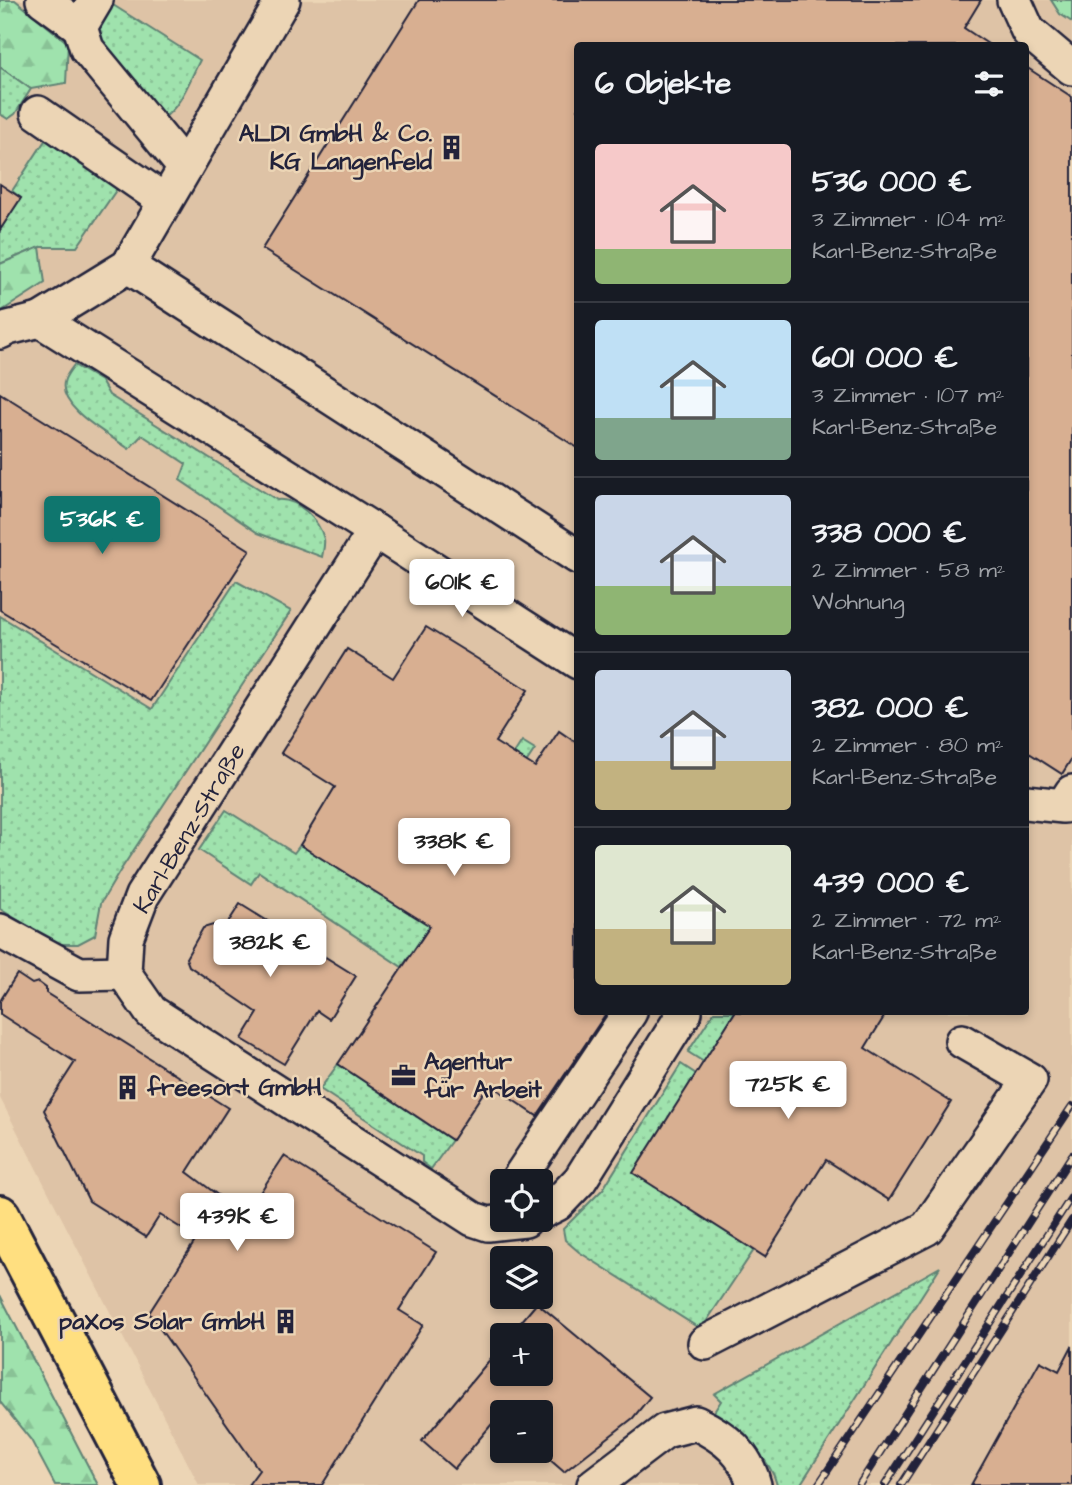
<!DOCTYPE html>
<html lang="de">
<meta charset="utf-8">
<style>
:root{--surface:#171b24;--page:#20242c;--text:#f1f3f6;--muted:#9ea1a6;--line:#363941;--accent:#0f766e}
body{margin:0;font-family:"Architects Daughter",sans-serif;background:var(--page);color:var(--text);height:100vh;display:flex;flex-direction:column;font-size:26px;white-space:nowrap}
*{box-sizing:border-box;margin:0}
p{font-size:23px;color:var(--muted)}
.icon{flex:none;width:38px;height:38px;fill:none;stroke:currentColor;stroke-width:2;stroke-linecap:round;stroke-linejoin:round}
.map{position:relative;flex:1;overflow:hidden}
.sheet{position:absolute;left:574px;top:42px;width:455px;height:973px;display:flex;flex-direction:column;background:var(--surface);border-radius:7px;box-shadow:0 4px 10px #0003}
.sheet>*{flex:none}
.controls{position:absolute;left:490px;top:1169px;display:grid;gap:14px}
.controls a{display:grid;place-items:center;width:63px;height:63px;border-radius:7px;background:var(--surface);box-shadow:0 4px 10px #0003;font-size:35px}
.price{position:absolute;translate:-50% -60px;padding:0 16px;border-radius:7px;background:#fff;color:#222;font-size:23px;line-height:46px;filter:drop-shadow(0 2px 4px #0008)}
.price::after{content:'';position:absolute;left:50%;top:42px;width:21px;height:16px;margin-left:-10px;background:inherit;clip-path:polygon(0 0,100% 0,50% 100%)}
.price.current{background:var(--accent);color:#fff}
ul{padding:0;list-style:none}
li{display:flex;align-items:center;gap:21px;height:175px;padding:0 21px}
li+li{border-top:2px solid var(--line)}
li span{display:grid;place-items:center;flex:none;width:196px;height:140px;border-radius:7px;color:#555}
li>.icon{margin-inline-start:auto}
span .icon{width:84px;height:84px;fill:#fffc;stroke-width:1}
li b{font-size:30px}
h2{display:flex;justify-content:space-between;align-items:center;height:84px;padding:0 21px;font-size:30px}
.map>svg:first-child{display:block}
.built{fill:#dec3a6;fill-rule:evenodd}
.grass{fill:url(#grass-dots);stroke:#608274;stroke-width:2}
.forest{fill:url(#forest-firs);stroke:#608274;stroke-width:2}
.building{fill:#d8af91;stroke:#22223b;stroke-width:2}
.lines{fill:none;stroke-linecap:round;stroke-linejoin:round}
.minor-casing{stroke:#22223b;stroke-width:38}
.major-casing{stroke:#22223b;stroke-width:44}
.minor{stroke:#ecd5b5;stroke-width:33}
.major{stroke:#ffdf80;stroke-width:38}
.rail-casing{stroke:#22223b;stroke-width:8}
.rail{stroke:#ecd5b5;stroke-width:5;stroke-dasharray:16;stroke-linecap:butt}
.labels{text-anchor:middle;stroke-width:5;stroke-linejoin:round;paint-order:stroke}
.poi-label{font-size:24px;font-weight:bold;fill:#22223b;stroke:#ecd5b5;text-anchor:end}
.street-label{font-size:24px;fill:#22223b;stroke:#ecd5b5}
</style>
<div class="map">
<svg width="1072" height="1485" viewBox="0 0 1072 1485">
<defs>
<pattern id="grass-dots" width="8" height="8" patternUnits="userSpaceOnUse" patternTransform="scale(1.75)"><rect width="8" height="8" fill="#9fe2ad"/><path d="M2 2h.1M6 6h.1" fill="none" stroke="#89c296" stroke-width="1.8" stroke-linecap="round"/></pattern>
<pattern id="forest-firs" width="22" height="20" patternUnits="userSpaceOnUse" patternTransform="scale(1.75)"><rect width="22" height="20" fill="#9fe2ad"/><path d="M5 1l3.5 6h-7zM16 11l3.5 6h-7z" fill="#89c296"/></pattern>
</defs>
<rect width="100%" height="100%" fill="#ecd5b5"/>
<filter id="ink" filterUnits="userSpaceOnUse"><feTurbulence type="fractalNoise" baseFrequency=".0143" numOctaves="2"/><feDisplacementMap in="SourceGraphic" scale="14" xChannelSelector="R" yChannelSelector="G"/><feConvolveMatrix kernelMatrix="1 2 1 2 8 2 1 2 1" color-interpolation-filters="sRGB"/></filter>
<g filter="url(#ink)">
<!-- built -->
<path class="built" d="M0,0H1051L1060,14L1072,22V1485H199L0,1098ZM578,46H1026V1012H578ZM502,1181H541V1220H502ZM502,1258H541V1297H502ZM502,1335H541V1374H502ZM502,1412H541V1451H502Z"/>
<!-- grass -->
<g class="grass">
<path d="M113,5L200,60C190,79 181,107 163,118L101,45L97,26Z"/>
<path d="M0,67L31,89L15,114L8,119L0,114Z"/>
<path d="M48,136L121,183L77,247H40L0,264V230L21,198L12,191Z"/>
<path d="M74,365L101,381L109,395L277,500C298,498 319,520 324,539C325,545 323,551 322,557L258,533L180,480L186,464L142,435L129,449C110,435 54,407 65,379C67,374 71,369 74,365Z"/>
<path d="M236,581L291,611L120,871L101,903L95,935L78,944H57L0,909V616L152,709Z"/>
<path d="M522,741L535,749L428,911L436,917L402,967L259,872L251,884L199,850L226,810L294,853L300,845L411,914Z"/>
<path d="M714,1012H735L704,1062L688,1052Z"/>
<path d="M338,1064L452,1140L431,1169L422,1162V1156L320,1089Z"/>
<path d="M681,1064L696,1074L754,1250L706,1322V1330L699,1328L579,1252L565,1240L563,1229L603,1189Z"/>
<path d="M940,1267L800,1485H777C769,1453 737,1435 712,1415L721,1401L714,1394Z"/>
</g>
<!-- forest -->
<g class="forest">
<path d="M0,0H15L68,43L66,83L31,89L0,67Z"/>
<path d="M1051,0H1072V22L1060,14Z"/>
<path d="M40,247L45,283L0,312V264Z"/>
<path d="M0,1295L86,1462L98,1485H55L31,1440L0,1402Z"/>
</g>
<!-- building -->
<g class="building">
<path d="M419,0H981L964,28L991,46H578V448L262,249Z"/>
<path d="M1026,67L1072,97V758L1062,774L1026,751Z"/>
<path d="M0,184L21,198L0,230Z"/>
<path d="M0,393L250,550L151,701L0,610Z"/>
<path d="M426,627L528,690L495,742L535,767L559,731L578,744V1012H607L537,1116L489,1084L452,1140L338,1064L430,926L300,845L335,787L281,753L347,649L393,678Z"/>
<path d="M240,904L356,976L329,1019L317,1011L284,1064L242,1039L258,1013L189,966L186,958L203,928L213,925L222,932Z"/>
<path d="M17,974L32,984L38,982L46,988V993L228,1108L187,1172L227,1202L246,1214L284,1156L436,1252L399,1310L423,1325L322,1485H248L259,1470L149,1313L197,1238L160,1215L146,1237L89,1201L44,1110L75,1062L0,1014V1001Z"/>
<path d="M735,1012H887L865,1048L951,1102L889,1200L826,1160L765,1257L633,1173Z"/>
<path d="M537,1303L650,1397L633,1418L564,1472L541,1452V1412H502L454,1469L422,1441L502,1345V1374H541V1335H510Z"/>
<path d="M1072,1346V1485H971L1040,1361L1059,1371Z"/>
</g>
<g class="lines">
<defs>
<g id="minor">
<path d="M43,0L80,27"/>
<path d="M96,0L80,27L87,49L185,168"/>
<path d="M1014,0L1028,31L1072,68"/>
<path d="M38,113L165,201"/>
<path d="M128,266L578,557"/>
<path d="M40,320L128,266L283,0"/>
<path d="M0,332L8,328L40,320L375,531L578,662"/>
<path d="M375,531L142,896L126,938L124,973L151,1012L473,1219L488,1224L525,1220"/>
<path d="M1026,802L1063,806L1072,792"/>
<path d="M0,931L79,974L124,973"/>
<path d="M517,1181L630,1012"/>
<path d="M541,1212L557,1204L580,1180L685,1012"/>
<path d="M705,1343L927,1228L1030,1080L962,1041"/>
<path d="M594,1485L665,1431L696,1423C725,1437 746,1453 754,1485"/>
</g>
<path id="major" d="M0,1215L141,1485"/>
</defs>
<!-- minor casing -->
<use href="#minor" class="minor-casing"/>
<!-- major casing -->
<use href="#major" class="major-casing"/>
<!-- minor -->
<use href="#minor" class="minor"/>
<!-- major -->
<use href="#major" class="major"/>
<defs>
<g id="rail">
<path d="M818,1485L1072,1106"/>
<path d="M859,1485L1072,1155"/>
<path d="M885,1485L1072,1196"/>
<path d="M901,1485L1072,1220"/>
</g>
</defs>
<!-- rail casing -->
<use href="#rail" class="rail-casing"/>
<!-- rail -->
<use href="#rail" class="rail"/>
</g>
</g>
<!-- icons -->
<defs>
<symbol id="building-bare" viewBox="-9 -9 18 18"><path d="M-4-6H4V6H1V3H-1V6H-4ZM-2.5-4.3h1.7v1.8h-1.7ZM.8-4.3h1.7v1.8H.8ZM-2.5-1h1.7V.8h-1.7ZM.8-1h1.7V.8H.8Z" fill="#22223b" stroke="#ecd5b5" stroke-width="2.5" paint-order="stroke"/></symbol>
<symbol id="office-bare" viewBox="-9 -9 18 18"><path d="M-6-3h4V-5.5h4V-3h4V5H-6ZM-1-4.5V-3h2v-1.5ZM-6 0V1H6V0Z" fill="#22223b" stroke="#ecd5b5" stroke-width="2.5" paint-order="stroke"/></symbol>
</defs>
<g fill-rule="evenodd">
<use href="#building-bare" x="434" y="130" width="35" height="35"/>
<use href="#office-bare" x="386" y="1058" width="35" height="35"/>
<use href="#building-bare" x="110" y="1070" width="35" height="35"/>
<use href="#building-bare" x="268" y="1304" width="35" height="35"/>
</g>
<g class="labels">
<!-- poi labels -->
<g class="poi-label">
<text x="432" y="141">ALDI GmbH &amp; Co.<tspan x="432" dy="28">KG Langenfeld</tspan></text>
<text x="424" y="1069" text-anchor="start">Agentur<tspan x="424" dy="28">für Arbeit</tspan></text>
<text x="147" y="1095" text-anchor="start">freesort GmbH</text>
<text x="265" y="1329">paXos Solar GmbH</text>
</g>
<!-- street labels -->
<g class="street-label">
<text transform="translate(189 828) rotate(-59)" y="8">Karl-Benz-Straße</text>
</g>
</g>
</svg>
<div class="controls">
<a><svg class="icon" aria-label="locate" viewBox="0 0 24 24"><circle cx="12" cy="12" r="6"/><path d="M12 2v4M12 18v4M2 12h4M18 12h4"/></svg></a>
<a><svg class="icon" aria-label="layers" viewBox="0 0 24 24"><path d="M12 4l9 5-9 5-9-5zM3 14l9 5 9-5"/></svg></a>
<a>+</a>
<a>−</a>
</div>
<b class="price current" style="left:102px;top:556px">536K €</b>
<b class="price" style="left:462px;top:619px">601K €</b>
<b class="price" style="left:454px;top:878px">338K €</b>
<b class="price" style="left:270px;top:979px">382K €</b>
<b class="price" style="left:788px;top:1121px">725K €</b>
<b class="price" style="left:237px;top:1253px">439K €</b>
<section class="sheet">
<h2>6 Objekte<svg class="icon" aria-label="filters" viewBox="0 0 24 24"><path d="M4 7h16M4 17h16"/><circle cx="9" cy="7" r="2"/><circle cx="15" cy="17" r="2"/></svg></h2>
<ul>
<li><span style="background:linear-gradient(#f6c9c9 75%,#8fb573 0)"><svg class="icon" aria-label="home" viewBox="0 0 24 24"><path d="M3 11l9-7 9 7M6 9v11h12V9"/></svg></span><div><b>536 000 €</b><p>3 Zimmer · 104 m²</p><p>Karl-Benz-Straße</p></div></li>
<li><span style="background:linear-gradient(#bfe0f5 70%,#7fa58c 0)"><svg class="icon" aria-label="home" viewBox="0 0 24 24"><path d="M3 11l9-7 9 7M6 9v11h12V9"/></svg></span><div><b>601 000 €</b><p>3 Zimmer · 107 m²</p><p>Karl-Benz-Straße</p></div></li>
<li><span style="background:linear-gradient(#c9d6e8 65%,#8fb573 0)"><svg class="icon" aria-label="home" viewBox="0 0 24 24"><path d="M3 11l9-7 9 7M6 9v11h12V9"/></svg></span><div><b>338 000 €</b><p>2 Zimmer · 58 m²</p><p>Wohnung</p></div></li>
<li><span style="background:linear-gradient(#c9d6e8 65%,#c2b280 0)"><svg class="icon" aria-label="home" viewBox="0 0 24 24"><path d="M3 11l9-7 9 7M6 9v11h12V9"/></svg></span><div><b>382 000 €</b><p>2 Zimmer · 80 m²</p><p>Karl-Benz-Straße</p></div></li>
<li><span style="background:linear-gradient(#dfe7d0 60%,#c2b280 0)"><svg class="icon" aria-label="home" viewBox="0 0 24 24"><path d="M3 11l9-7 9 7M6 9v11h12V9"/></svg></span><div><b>439 000 €</b><p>2 Zimmer · 72 m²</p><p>Karl-Benz-Straße</p></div></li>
</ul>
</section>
</div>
